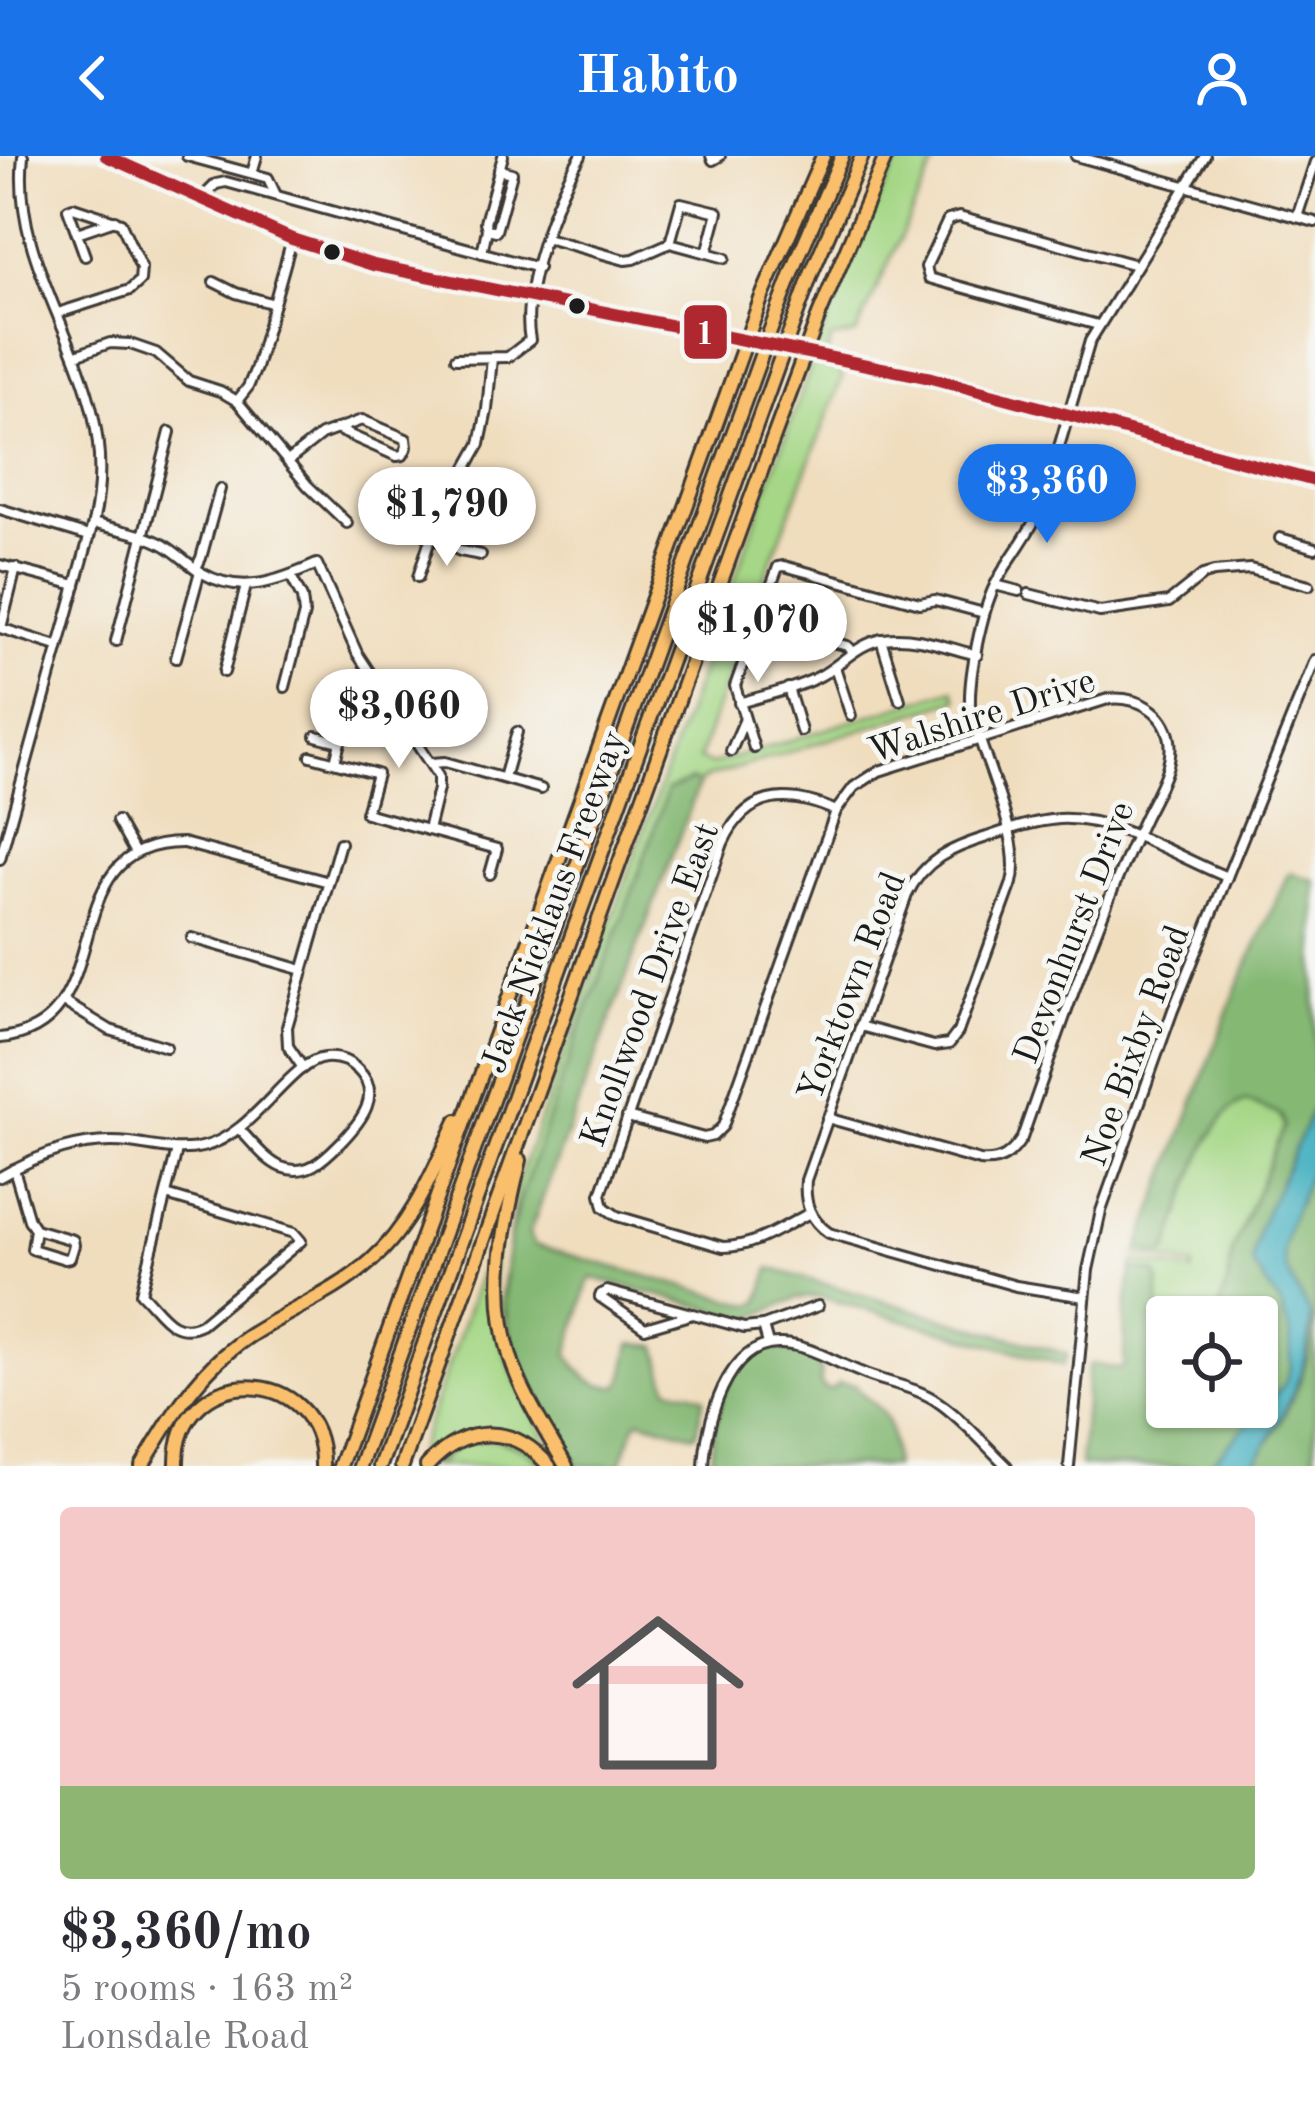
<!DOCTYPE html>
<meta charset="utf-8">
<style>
:root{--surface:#fff;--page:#f2f2f3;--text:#2b2b33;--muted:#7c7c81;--line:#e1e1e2;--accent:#1a73e8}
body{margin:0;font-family:"Old Standard TT",serif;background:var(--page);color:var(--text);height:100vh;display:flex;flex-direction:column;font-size:45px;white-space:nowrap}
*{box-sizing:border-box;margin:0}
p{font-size:39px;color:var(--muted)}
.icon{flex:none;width:66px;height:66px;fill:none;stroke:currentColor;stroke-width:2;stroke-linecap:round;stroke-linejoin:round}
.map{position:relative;height:1310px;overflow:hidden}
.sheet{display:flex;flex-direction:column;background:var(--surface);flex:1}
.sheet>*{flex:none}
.controls{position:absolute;left:1146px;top:1140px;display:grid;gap:24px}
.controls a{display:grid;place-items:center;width:132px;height:132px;border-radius:12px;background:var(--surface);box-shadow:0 3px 9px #0004;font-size:60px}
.price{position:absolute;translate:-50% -102px;padding:0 27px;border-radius:42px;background:#fff;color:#222;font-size:39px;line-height:78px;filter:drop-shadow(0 3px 6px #0008)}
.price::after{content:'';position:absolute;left:50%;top:72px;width:36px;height:27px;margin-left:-18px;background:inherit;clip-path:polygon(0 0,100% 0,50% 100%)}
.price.selected{background:var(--accent);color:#fff}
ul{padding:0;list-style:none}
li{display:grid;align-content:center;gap:24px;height:636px;padding:0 60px}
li+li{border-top:3px solid var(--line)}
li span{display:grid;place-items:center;height:372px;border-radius:12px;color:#555}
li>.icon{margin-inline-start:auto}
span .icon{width:216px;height:216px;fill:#fffc;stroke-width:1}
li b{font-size:51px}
header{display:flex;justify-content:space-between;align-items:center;height:156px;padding:0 60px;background:var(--accent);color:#fff;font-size:54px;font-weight:700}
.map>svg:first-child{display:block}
.green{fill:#a5d786;stroke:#607a51;stroke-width:3}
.forest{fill:#84b873;stroke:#506a48;stroke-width:3}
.water{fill:#44b1c1;stroke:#30666e;stroke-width:3}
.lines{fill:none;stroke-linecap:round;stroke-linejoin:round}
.minor-casing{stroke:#3c3934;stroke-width:14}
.major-casing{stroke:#3c3934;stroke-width:16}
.highway-casing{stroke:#3c3934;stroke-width:18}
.minor{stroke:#fff;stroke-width:8}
.major{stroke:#f9bf6c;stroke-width:10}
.highway{stroke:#f9bf6c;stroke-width:12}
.major-bridge-casing{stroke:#3c3934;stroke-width:16;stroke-linecap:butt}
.major-bridge{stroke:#f9bf6c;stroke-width:10}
.bus-1-casing{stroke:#f6f6f2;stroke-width:21}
.bus-1{stroke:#af272f;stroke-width:12}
.bus-dot{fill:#1c1c1c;stroke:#f6f6f2;stroke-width:4.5}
.labels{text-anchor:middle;stroke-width:10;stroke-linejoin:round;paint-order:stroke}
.street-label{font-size:36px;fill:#1c1c1c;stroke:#f6f6f2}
.line-badge{stroke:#f6f6f2;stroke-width:4.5}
.badge-label{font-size:33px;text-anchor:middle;font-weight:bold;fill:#fff}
</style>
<header><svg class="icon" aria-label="back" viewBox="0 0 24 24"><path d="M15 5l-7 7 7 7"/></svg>Habito<svg class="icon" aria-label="person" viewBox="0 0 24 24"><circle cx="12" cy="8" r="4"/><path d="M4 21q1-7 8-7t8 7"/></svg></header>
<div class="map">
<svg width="1315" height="1310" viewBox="0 0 1315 1310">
<rect width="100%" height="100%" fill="#f6f6f2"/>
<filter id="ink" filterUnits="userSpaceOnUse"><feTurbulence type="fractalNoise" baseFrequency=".00833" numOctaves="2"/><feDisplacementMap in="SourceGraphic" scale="24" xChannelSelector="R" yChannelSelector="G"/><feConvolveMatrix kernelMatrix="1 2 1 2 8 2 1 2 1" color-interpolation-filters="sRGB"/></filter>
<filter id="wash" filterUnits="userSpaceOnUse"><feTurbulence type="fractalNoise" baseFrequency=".004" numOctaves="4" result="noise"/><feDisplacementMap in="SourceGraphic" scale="48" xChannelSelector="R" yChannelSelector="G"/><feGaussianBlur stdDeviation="2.7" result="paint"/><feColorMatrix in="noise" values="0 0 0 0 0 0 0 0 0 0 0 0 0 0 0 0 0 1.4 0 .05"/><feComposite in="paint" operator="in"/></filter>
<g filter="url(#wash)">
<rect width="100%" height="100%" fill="#f0ddbd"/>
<!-- green -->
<g class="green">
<path d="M901,0H938L856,178L831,183L824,210L841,215L842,222L739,488L699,603L711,609L954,533L958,543L706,622L699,628L692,624L639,721L576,880L508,1168L533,1226L579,1310H570L523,1225L500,1147L518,1025L835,143L869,63Z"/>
<path d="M1246,945L1280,959L1284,970L1232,1096L1229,1120L1217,1161H1167L1165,1204L1158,1196L1159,1123L1132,1112L1135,1105L1192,1116L1193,1110L1137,1098L1140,1089L1144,1094L1160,1098L1168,1093C1180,1058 1203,976 1229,953C1236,947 1238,948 1246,945Z"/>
<path d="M502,1055C476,1167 509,1215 561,1310H553L490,1275L423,1310H413Z"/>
<path d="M494,1283L525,1293L543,1310H433L463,1287Z"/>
</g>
<!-- forest -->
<g class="forest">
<path d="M692,624L699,628L529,1078L534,1089L751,1149L759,1147L770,1112L1060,1196L1067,1198L1063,1209L1057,1207L821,1141L797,1142L749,1163L593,1122L589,1125L568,1198C581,1220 594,1232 619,1230L623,1225L631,1188L657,1190L668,1231C680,1237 694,1234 704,1242L696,1278L693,1279L640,1264L636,1267L620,1310H579C557,1270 514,1207 507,1163C496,1089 526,1029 549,960C586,850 632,744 667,634Z"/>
<path d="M1291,717L1315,724V948L1259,1072L1290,1175L1291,1211L1285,1229L1208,1310H1080L1088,1211L1091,1208L1120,1213L1124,1211L1125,1159L1132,1112L1156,1117L1159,1123L1158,1196L1167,1204V1251H1257V1161H1217L1229,1120L1232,1096L1284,970L1281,959L1246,945C1204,957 1183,1058 1166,1097L1160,1098L1144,1094L1140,1089L1235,837L1287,720Z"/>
<path d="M1315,997V1310H1253C1278,1271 1315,1214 1311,1165C1305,1141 1283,1122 1283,1096C1284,1063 1304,1027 1315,997Z"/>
<path d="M775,1192C787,1194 810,1199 818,1209C823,1215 821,1221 820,1227L825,1233L831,1234L839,1227L855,1229C863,1242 876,1247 884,1259C893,1272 892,1295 894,1310H711C712,1277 721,1225 747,1202C755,1195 765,1194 775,1192Z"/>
</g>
<!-- water -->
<path class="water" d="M1315,948C1315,963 1315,980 1315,995C1311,1026 1289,1057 1284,1091C1281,1118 1301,1136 1310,1159C1315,1206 1277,1272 1253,1310H1208L1284,1229L1291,1211L1290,1175L1281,1150L1252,1107L1259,1072Z"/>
</g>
<g filter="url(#ink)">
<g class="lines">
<defs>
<g id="minor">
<path d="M187,0L268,22L276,39"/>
<path d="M711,0L713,4L720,0"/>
<path d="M1076,0L1315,66"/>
<path d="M252,17L257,0"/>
<path d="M201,43L216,28L226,26L538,112"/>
<path d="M1297,61L1315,6"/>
<path d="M487,73L496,75L512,17L499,14"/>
<path d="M77,77L115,64"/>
<path d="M546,82L625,104L634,103L670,87L707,97L718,56L681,47L670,87"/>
<path d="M482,97L487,73L485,66L503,0"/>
<path d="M707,97L725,102"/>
<path d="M214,126L236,137L274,148"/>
<path d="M58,157L130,134L140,125L141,112L121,67L73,51L68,53L85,100"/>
<path d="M1098,169L929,122L926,111L948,64L959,61L1136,109"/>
<path d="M76,199L110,187L130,188L156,197L189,225L220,235L237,245L308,330L347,367"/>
<path d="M456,202L508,201L530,184C520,136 555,42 581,0"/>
<path d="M237,245L248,231L256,212L292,83"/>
<path d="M288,305L321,279L362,264L406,283L407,291L403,299L397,300L336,273"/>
<path d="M0,353L89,380"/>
<path d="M93,367C116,374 143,377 164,389C178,397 189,409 202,417C242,440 279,425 317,408L357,497L438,620V633L428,674"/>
<path d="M430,381L460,395L481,399"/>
<path d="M1280,382L1315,392"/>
<path d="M0,409L76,429"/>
<path d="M196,412L201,402L220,333"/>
<path d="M418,421L435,368L480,288L487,254L492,202"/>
<path d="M995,429L1019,435"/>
<path d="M1029,438L1100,456L1169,446L1203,419L1214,416L1250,413L1309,429"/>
<path d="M758,466L847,490L853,495"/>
<path d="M0,472L57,490"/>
<path d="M1,472L16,412"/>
<path d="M881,483L900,544"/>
<path d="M116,485L170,276"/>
<path d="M176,502L200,415"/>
<path d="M835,511L851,560"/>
<path d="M224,516L246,430"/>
<path d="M375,524L383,520L439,535"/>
<path d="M285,531L304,458L302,442L291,420"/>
<path d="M788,532L801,575"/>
<path d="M739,547C766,539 795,533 820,520C842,508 858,487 884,483C914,478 948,492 977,499"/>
<path d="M316,580L340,586"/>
<path d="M754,592L735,530L778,411L784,410L920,447L935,444L984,457"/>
<path d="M731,595L744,565"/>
<path d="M311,600L377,618L366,657L497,693L490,718"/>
<path d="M335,606L355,526L369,516"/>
<path d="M431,607L445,606L541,633"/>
<path d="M504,622L517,576"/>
<path d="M117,665L135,697"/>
<path d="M0,703L93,367C128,222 9,133 23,0"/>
<path d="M192,782L303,814"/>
<path d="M64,846L110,874L166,891"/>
<path d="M860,870L934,890L949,888L958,876L1012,727C1022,690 992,622 980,584C976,572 971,560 970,548C969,518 982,455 995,429C1009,401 1030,379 1042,349L1090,185L1205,0"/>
<path d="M0,882C125,870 47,686 183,687L329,726"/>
<path d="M303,912L288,890L287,871L340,687"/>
<path d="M627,961L704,982L713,980L723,970L836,655L854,631L879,615L1108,543C1136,540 1165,554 1170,584C1174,611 1155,639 1144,662C1096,766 1060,874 1022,982C1011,999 1001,1007 980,1005L827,962"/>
<path d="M14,1013L29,1064L35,1073"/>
<path d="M0,1021C41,997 82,982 130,987C154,990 178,997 202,991C255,979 289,905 325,902C337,901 349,905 358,914C383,938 361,965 343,984C326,1001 308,1022 281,1011C265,1004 252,986 240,974"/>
<path d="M166,1039L294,1077L301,1085L201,1168C172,1182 160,1155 141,1137L177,994"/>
<path d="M810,1057C782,1071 755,1091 723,1091L617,1060L604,1051L601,1038L723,687C747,634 789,634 836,655"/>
<path d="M35,1073L73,1084L74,1089L70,1102L65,1103L32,1093Z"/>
<path d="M600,1141L645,1172L693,1158L744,1172L763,1170L768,1188"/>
<path d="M600,1141L601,1138L607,1135L688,1157"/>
<path d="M1085,1141L1016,1130L829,1077C810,1064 804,1047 806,1024L907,739C924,704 951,692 987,681C1010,673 1034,665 1059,663C1114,660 1177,701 1227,721"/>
<path d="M763,1170L818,1150"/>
<path d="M704,1310C706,1268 726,1185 781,1188C810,1189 834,1206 860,1216C885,1227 915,1230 938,1246C963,1263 985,1289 1007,1310"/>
<path d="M1069,1310L1088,1114L1101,1055L1173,854L1315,504"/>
</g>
<g id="major">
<path d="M106,0L292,83L373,109L717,179"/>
<path d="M834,201L992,236L1315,325"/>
</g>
<g id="highway">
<path d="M520,1004C504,1070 490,1133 510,1200C522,1239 546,1275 566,1310"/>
<path d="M142,1310C170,1262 198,1215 246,1182C286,1155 334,1138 371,1105C412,1069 434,1014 457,965"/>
<path d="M177,1310C174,1204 324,1206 322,1310"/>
<path d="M340,1310L761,143L823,0"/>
<path d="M360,1310L766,186L800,97L842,0"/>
<path d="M380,1310L785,190L812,116L862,0"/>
<path d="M402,1310L750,345L819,159L886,0"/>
<path d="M427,1310C464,1269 513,1267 549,1310"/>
</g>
</defs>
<!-- minor casing -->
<use href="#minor" class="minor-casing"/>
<!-- major casing -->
<use href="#major" class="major-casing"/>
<!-- highway casing -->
<use href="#highway" class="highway-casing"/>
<!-- minor -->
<use href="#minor" class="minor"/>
<!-- major -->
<use href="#major" class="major"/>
<!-- highway -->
<use href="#highway" class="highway"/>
<defs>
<path id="major-bridge" d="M717,179L834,201"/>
</defs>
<!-- major-bridge casing -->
<use href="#major-bridge" class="major-bridge-casing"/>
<!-- major-bridge -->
<use href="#major-bridge" class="major-bridge"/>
<defs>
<path id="bus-1" d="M106,0L292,83L373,109L931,222L1315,325"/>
</defs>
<!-- bus-1 casing -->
<use href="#bus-1" class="bus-1-casing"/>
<!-- bus-1 -->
<use href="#bus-1" class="bus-1"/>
</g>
</g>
<!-- markers -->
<g class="bus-dot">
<circle cx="332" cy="96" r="10"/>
<circle cx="577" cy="150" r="10"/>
</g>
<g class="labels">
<!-- street labels -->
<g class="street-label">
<text transform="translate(981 558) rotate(-18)" y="13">Walshire Drive</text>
<text transform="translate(552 745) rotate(-70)" y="13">Jack Nicklaus Freeway</text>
<text transform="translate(1072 776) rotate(-69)" y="13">Devonhurst Drive</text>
<text transform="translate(648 828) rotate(-70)" y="13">Knollwood Drive East</text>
<text transform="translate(850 830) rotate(-69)" y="13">Yorktown Road</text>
<text transform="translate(1134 889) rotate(-70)" y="13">Noe Bixby Road</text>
</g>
</g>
<rect class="line-badge" x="682" y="147" width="47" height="58" rx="12" fill="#af272f"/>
<g class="badge-label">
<text x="705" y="188">1</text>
</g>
</svg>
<div class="controls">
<a><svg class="icon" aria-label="locate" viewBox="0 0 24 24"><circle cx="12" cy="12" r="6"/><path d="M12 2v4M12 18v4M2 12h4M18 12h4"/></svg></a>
</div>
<b class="price selected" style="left:1047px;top:390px">$3,360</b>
<b class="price" style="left:447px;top:413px">$1,790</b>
<b class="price" style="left:758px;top:529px">$1,070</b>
<b class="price" style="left:399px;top:615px">$3,060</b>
</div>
<section class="sheet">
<ul>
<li><span style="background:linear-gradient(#f6c9c9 75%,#8fb573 0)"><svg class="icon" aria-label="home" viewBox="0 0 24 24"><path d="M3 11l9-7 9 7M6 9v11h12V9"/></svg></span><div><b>$3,360/mo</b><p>5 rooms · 163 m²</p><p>Lonsdale Road</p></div></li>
</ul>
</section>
